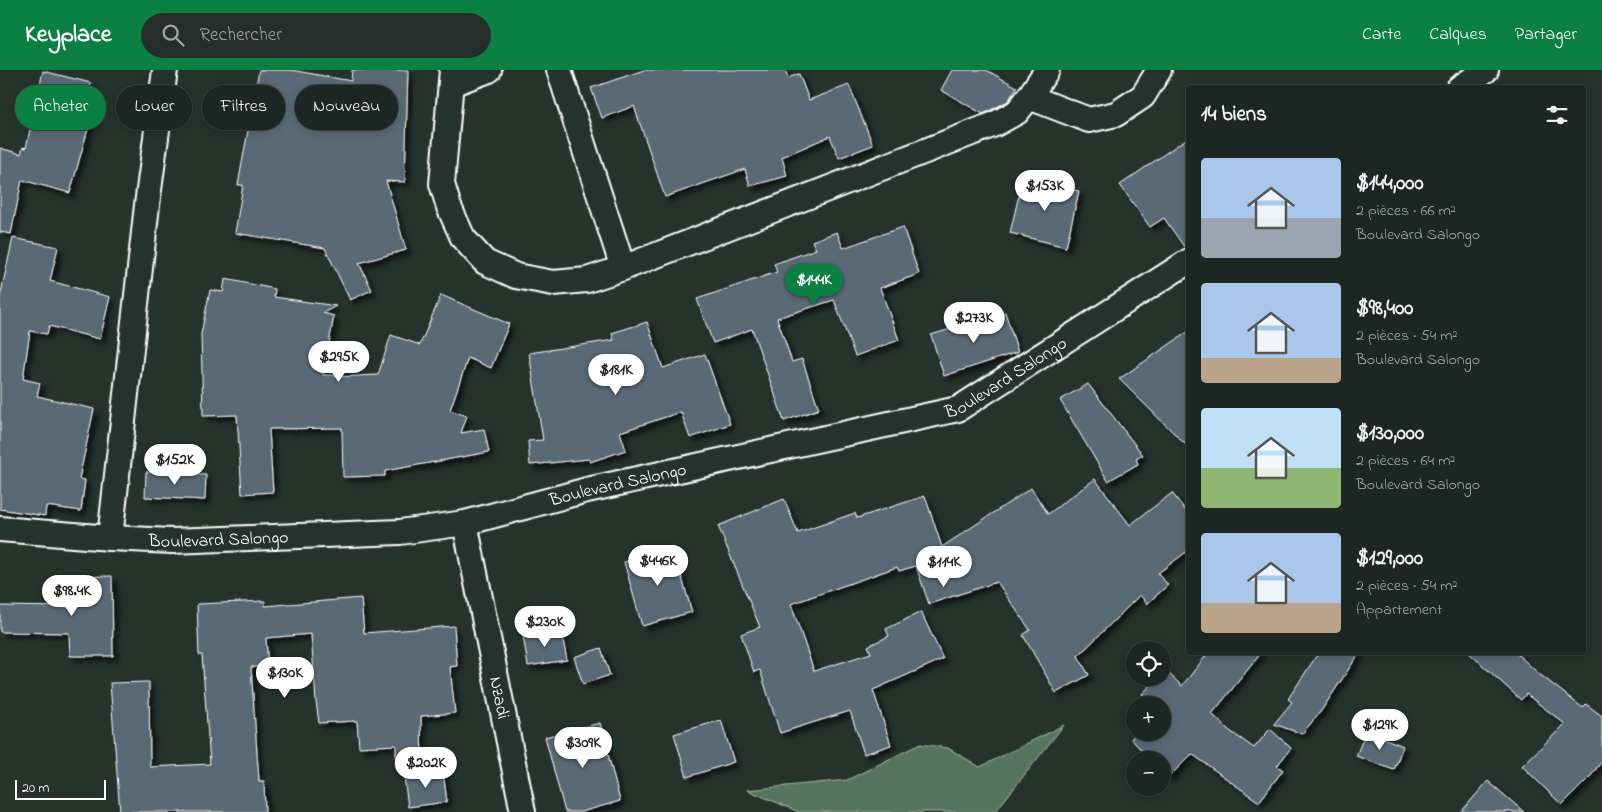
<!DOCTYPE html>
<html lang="fr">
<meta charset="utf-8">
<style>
:root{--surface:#1c2622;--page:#252e2a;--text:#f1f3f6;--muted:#a0a5a5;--line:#3a4340;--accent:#0b8043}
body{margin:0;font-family:"Indie Flower",sans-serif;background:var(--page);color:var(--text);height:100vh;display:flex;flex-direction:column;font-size:19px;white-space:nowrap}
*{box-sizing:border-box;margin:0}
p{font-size:16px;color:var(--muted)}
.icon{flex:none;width:28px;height:28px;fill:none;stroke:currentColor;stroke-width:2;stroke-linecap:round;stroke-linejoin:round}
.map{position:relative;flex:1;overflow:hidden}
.sheet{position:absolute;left:1186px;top:15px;width:400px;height:570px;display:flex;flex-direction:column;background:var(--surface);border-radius:5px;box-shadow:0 2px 8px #0003,0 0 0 1px var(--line)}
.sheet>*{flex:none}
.banner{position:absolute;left:15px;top:15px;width:475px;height:45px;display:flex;gap:10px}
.fabs{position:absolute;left:1126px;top:571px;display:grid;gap:10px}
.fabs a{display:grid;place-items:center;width:45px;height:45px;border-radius:50%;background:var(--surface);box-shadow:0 2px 8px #0003,0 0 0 1px var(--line);font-size:25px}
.scale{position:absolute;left:15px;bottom:12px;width:91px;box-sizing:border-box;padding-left:5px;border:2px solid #fff;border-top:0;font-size:14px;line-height:18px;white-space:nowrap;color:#fff;-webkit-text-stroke:4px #26332d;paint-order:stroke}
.price{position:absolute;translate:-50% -42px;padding:0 11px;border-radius:18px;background:#fff;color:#222;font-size:16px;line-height:32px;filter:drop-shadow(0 1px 2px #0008)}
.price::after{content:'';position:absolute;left:50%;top:30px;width:15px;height:11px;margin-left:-8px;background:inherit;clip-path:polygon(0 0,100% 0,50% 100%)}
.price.active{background:var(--accent);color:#fff}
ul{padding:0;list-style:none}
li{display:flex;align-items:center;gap:15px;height:125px;padding:0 15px}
li span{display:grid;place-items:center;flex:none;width:140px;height:100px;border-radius:5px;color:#555}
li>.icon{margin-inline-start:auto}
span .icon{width:60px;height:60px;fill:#fffc;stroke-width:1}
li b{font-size:21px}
h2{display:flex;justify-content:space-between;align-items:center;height:60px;padding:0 15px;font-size:21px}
.chip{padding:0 18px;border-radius:22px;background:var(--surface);box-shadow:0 2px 8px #0003,0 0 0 1px var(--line);font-size:18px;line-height:45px}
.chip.active{background:var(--accent);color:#fff}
header{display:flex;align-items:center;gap:30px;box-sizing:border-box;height:70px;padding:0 25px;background:var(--accent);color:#fff}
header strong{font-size:24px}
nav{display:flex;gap:28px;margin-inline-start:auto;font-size:18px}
.search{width:350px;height:45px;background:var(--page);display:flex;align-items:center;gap:12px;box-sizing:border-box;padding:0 18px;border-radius:28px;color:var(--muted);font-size:19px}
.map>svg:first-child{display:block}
.green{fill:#55755e;stroke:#aabaae}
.building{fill:#5a6976;stroke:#fff;filter:url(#shadow)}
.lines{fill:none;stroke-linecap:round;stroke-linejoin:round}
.minor-casing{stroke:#fff;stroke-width:28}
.minor{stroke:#26332d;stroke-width:24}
.labels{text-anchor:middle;stroke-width:4.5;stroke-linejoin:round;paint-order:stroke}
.street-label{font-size:18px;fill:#fff;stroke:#26332d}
</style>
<header>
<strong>Keyplace</strong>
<div class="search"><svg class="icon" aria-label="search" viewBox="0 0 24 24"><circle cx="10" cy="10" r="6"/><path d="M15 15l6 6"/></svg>Rechercher</div>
<nav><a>Carte</a><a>Calques</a><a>Partager</a></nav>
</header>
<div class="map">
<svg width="1602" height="742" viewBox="0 0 1602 742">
<defs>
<filter id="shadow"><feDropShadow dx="4.5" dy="4.5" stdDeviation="2.5" flood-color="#0009"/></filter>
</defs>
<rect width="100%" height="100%" fill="#26332d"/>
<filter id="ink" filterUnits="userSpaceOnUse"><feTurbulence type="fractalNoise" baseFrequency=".02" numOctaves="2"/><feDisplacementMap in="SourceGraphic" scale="10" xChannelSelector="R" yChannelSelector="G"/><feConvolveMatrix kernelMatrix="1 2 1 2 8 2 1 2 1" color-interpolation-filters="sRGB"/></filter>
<g filter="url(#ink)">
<!-- green -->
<path class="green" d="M1064,655L995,742H799L747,720L847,710L920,674L948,678L980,697Z"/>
<!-- building -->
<g class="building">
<path d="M259,0H291L351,11L352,0H408L405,112L386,111L406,180L359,193L372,220L350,230L325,178L235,163L243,115H238Z"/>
<path d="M644,0H785L788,8L799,4L809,30L849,15L873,75L839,88L830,66L782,87L787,106L750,116L745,99L665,127L634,36L602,48L591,18Z"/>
<path d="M952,0H986L1017,17L1008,31L983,44L941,20Z"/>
<path d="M43,1L91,13L85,40L93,41L70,123L22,110L11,164L0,162V78L21,84L23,77L26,78Z"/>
<path d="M1189,67V177L1185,178L1164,148L1150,157L1120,115Z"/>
<path d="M1023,108L1079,121L1066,177L1010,163Z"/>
<path d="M903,157L919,204L880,218L899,270L855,286L834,230L777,248L792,292L802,289L819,339L784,351L752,259L713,273L697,229L777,202L774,194L816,179L812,171L837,162L843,178Z"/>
<path d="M13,168L58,177L50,211L110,227L100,269L49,256L47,264L30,261L23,309L40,313L37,326L94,339L79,409L85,410L81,441L46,436L45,446L0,439V227Z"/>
<path d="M225,209L275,219L274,227L336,236L323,243L334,246L323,305H335V307L378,305L391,265L420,275L441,225L509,254L491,298L468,288L450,340L467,346L461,363L484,359L489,382L385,401V406L343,407L342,358L269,359L273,422L242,424L237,345L203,346L201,264L210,220L223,222Z"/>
<path d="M1005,242L1018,282L944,306L931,265Z"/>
<path d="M647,252L663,298L705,284L730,354L690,368L681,342L620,362L626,380L590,392L589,389L530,395L528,371L543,370L529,283L614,270L612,263Z"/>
<path d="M1189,261V378L1119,309Z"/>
<path d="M1088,314L1143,385L1136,389L1138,394L1108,411L1060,330Z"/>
<path d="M146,402L206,405L205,430L145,427Z"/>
<path d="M1095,409L1130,455L1172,423L1189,445V480L1158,503L1168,515L1147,534L1140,525L1078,586L1089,605L1056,623L1023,565L1030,560L997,512L929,534L916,496L899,501L897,497L791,534L814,601L871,583L868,576L889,566L886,559L921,542L943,589L873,620L891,675L864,684L850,641L780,663L760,600L754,602L741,564L760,557L718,456L784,429L798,463L855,443L857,448L925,426L942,477L1031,418L1048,444Z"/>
<path d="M673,478L692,542L642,556L624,492Z"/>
<path d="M112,506L113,586H70L69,563L0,562V536L68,537V507Z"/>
<path d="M361,528L364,563L454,556L457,596L450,597L455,643L421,646L422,700H396V675L359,677L357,651L319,653L316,631L311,564L266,568L268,597H251L259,711H264L265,742H120L110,613L149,612L150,697L210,694L202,585H199L197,534L265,531V536Z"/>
<path d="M561,560L567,590L528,596L523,566Z"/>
<path d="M601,578L610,605L583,614L574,587Z"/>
<path d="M1209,582H1262L1212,644L1230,661L1254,678L1270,659L1291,678L1277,696L1283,700L1259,732L1192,684L1168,708L1162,702V690H1151L1131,669L1137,662H1162V635H1154L1142,624L1158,608H1162V603L1165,600L1182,616Z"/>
<path d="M1319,582H1360L1321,641L1302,664L1274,654L1292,632L1288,629Z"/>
<path d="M1468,582H1515L1538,603L1583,638L1586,634L1602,646V691L1590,707L1562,735L1522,696L1565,654L1526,624L1521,630Z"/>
<path d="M721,650L734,692L687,707L674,664Z"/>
<path d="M600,653L620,731L581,742H565L545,667Z"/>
<path d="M1366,661L1403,676L1394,700L1356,686Z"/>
<path d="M443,701L447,732L408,737L404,707Z"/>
<path d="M1488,711L1524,742H1461Z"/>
</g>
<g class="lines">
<defs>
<g id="minor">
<path d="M452,0L442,114L449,137L463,168L485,192L516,206L553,213L587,210L623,198L995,54L1017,42L1029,27L1047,0"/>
<path d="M559,0L623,198"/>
<path d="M451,14L489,0"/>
<path d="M1459,18L1486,0"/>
<path d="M1029,27L1089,50L1116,44L1143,26L1159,0"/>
<path id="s1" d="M465,453L523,742"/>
<path id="s2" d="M0,459L110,468L172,471L400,462L465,453L587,420L958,339L1189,191"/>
<path d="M110,468L147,135L165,0"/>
</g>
</defs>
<!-- minor casing -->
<use href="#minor" class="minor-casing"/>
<!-- minor -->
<use href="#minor" class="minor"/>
</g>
</g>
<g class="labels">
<!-- street labels -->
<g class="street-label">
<text dy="6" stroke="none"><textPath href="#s2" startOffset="1029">Boulevard Salongo</textPath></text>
<text dy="6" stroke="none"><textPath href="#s2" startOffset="624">Boulevard Salongo</textPath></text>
<text dy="6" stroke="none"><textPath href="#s2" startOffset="219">Boulevard Salongo</textPath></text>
<text dy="6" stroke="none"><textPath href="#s1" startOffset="178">Nzadi</textPath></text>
</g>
</g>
</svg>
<div class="fabs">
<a><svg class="icon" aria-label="locate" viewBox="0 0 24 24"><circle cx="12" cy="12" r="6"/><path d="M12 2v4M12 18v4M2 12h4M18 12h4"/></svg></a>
<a>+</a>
<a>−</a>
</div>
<div class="scale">20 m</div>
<b class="price" style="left:1045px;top:142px">$153K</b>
<b class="price active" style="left:814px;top:236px">$144K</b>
<b class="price" style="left:974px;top:274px">$273K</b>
<b class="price" style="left:339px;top:313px">$295K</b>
<b class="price" style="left:616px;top:326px">$181K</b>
<b class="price" style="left:175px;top:416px">$152K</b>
<b class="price" style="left:658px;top:517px">$446K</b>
<b class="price" style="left:944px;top:518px">$114K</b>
<b class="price" style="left:72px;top:547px">$98.4K</b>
<b class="price" style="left:545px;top:578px">$230K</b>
<b class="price" style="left:285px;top:629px">$130K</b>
<b class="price" style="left:1380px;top:681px">$129K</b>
<b class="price" style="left:583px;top:699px">$309K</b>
<b class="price" style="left:426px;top:719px">$202K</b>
<div class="banner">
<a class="chip active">Acheter</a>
<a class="chip">Louer</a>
<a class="chip">Filtres</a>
<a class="chip">Nouveau</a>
</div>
<section class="sheet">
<h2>14 biens<svg class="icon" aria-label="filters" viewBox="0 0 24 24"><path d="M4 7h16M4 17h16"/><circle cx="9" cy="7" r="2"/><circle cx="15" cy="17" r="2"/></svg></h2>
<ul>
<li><span style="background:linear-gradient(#a9c7e8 60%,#9aa5b1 0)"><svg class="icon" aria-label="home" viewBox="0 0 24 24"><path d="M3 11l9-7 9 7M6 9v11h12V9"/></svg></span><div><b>$144,000</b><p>2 pièces · 66 m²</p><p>Boulevard Salongo</p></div></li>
<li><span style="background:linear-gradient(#a9c7e8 75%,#b9a48a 0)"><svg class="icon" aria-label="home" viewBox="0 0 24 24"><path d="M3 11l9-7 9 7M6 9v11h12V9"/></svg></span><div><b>$98,400</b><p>2 pièces · 54 m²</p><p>Boulevard Salongo</p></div></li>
<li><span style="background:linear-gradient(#bfe0f5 60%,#8fb573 0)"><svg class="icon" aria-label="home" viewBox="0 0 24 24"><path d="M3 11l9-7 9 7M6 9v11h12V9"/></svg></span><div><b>$130,000</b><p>2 pièces · 64 m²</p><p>Boulevard Salongo</p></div></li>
<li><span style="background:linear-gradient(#a9c7e8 70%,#b9a48a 0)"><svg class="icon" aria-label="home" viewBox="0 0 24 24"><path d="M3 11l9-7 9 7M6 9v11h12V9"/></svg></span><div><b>$129,000</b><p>2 pièces · 54 m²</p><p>Appartement</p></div></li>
</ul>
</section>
</div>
